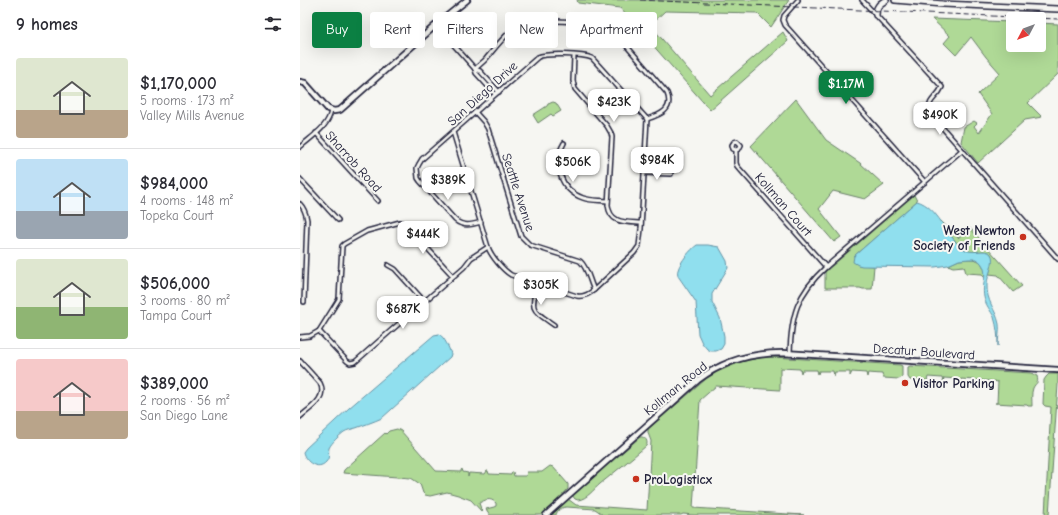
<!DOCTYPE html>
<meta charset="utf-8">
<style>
:root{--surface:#fff;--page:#f7f7f7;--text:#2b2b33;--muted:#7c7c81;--line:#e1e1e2;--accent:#0b8043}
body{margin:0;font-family:"Comic Neue",sans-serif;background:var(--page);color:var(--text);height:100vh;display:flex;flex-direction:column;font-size:15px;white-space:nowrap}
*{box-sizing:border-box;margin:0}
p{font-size:13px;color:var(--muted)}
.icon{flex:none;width:22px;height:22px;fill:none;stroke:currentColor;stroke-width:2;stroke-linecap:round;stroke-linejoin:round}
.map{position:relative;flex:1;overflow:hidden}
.side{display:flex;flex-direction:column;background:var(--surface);width:300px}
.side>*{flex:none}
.top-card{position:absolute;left:12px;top:12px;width:380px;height:36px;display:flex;gap:8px}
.needle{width:26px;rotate:229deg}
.controls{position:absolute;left:706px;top:12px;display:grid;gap:8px}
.controls a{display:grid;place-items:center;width:40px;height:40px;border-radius:4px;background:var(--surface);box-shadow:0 4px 16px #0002;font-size:20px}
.price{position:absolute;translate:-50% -34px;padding:0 9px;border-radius:8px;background:#fff;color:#222;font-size:13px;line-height:26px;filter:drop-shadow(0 1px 2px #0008)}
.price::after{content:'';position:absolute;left:50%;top:24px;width:12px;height:9px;margin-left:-6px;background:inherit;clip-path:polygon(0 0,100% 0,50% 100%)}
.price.selected{background:var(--accent);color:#fff}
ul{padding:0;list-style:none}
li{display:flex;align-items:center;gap:12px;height:100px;padding:0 16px}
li+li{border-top:1px solid var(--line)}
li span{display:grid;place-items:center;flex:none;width:112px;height:80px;border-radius:4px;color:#555}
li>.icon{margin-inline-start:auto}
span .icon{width:48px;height:48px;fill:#fffc;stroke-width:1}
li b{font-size:17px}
h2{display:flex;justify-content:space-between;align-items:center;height:48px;padding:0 16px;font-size:17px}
.tag{padding:0 14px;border-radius:4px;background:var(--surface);box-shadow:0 4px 16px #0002;font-size:14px;line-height:36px}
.tag.selected{background:var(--accent);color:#fff}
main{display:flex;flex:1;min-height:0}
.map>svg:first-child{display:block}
.green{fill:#afd996;stroke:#687e68}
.water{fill:#90dfee;stroke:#6493a6}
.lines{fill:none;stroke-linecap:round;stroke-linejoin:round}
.street-casing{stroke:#22223b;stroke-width:6}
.secondary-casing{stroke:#22223b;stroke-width:8}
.primary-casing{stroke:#22223b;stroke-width:8}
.street{stroke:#f6f6f2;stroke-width:3}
.secondary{stroke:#f6f6f2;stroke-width:4.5}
.primary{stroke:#f6f6f2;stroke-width:5}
.rail{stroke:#22223b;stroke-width:1;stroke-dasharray:6 3;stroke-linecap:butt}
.poi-dot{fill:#c8321e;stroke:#f6f6f2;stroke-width:1.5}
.labels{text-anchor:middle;stroke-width:4;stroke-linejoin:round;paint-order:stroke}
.street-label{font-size:13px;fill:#22223b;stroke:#f6f6f2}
.poi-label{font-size:13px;font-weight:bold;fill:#22223b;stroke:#f6f6f2;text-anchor:start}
</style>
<main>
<section class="side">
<h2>9 homes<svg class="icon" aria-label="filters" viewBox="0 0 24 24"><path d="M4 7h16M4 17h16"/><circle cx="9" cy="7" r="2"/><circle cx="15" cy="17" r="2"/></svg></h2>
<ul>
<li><span style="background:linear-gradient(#dfe7d0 65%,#b9a48a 0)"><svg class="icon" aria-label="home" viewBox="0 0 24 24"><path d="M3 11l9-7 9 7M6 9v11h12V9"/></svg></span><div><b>$1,170,000</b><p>5 rooms · 173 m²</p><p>Valley Mills Avenue</p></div></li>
<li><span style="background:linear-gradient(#bfe0f5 65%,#9aa5b1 0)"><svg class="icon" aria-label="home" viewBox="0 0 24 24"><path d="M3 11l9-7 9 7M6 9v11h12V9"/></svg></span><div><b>$984,000</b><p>4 rooms · 148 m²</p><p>Topeka Court</p></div></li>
<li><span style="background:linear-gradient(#dfe7d0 60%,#8fb573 0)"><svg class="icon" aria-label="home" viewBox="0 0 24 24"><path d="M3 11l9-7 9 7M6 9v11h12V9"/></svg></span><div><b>$506,000</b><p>3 rooms · 80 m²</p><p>Tampa Court</p></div></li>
<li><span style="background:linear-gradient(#f6c9c9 65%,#b9a48a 0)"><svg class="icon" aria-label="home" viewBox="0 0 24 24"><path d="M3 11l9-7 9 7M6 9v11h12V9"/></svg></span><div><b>$389,000</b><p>2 rooms · 56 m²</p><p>San Diego Lane</p></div></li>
</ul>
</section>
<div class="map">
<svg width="758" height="515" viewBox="0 0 758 515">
<rect width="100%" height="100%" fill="#f6f6f2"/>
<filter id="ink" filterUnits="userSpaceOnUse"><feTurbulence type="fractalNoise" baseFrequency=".025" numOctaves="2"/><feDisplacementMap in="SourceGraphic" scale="8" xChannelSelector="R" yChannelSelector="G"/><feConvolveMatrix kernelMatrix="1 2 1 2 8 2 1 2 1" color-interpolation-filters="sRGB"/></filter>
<g filter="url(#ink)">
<!-- green -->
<g class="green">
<path d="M277,0H489L471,27L457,13L365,11L350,25L410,95L483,32L488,41L410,110L320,8L278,3Z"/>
<path d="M632,19L713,22V45H739V23L758,24V74L728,103L742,117L725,120L678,163L661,142L664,127L674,121L677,123L674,126L679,133L692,114L678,94L700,73L686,57L671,37L656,55L644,43L650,36Z"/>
<path d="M496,99L526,140L560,163L584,185L565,199L533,191L519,209L541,237L534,242L451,146Z"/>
<path d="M253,102L256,103L261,111L253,116L251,114L238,123L233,115L247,106L248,104Z"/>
<path d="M614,195L617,201L554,256L558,265L574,266L572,289H563L560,288H525V272Z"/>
<path d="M641,221L658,238L670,228L722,286L713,292L698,275L689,274L691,267V254C681,248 677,254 669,252C659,250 647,229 641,221Z"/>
<path d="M669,259C679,259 682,262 685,271L684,277L682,274L666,273L664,266L653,267L648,265L659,260Z"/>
<path d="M464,357H473L600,365L602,366V377L599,379L583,378L582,374L568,373L567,377L566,373L552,372L550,376V372H535L534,376L533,371H519L518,374L517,370H502L501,373L500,369L480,368V390L416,386L400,400L393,508L504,515H394L383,514L381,515H303L298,511L295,509L267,507C262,507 257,510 256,515H249L268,499L276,505L347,510L351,441L348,433V429L406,379L417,372L440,362Z"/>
<path d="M610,366L731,373L737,376C739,384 736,382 733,388C731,393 732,401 732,406H728L727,405L695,403H697L698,382L693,381L692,385L691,381L677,380L676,384L675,380L661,379L659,383L658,379L644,378L643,382L642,378L628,377L627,381L610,380L608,377V367Z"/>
<path d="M749,374H758V385L749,515H745L751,407L745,406L743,404L744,380L746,377Z"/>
<path d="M97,429L101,431L136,471L161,472V470L162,469L163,472L168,473V477L169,473L185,474L187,471H188L189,474L211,475L212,472H213L214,476H226L227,472H242L250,466L253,467L268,484V489C260,498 251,507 242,515H190L186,509L194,507L196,506V503C190,497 185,500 179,503L182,512L171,500L158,495L147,492L130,496L125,495L123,493L120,484L111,478L43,473L44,470L85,433L86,434L89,431Z"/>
<path d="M340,437C345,436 349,442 346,446C331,459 316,471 300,484C294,489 287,499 278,500L275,499L272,495L314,457L316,458Z"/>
</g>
<!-- water -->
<g class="water">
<path d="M617,201C638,207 646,235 662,248C672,256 685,247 691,254C696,261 687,276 687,284C686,302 696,309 699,324C700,331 698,339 698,346C698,336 697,327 694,317C691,311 685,304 684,297C681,282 691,270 677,259H669L659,260L648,265L635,267L562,266L558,265L553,262L554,256Z"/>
<path d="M397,245H408L419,247L427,261L428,268L412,294V302L420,318L424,336V344L421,349L416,351H411L407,349L402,343L398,334L396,302L378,276C378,274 377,272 378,270C380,262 391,249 397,245Z"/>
<path d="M139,334C145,338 149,348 151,354L150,357L82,418C73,422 64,425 56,428C52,429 47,430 44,432C39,436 32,442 29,448C28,453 30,458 26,462C18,471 5,462 3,452L6,448L49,408L134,335Z"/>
</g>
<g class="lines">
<defs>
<g id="street">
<path d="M498,0L484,16L483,20L485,25L625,182"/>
<path d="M562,0L642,87C636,101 624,99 633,117L758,259"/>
<path d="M136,25L175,69L176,73L195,94"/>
<path d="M274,56L273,81L275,89L307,126L311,133L312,137L308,205C310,224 326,222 341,223"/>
<path d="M175,69C178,66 182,63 185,60C197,46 214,21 234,20L302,23L307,25L312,29L367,93C374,110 360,115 347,119"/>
<path d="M175,69L180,71L199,92"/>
<path d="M175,112L184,122L188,129L221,236L230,245L280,261C288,268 289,280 294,290"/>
<path d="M153,132L188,247C191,256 203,270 211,275L277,296C284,297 288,294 294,290L334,253L339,246L341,229L347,119"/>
<path d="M16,133L78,201"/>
<path d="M264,143C252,163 260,190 283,198C291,201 300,200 308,201"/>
<path d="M0,147C11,137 29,127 31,110"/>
<path d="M436,150L433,149L432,145L434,142L437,141L441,145L439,149L436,150V163L437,166L526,267"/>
<path d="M344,173L371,174"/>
<path d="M0,179L38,220"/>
<path d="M0,204C5,209 6,214 7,220L4,302"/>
<path d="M181,222C171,225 163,227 155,220L120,181L118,178L117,168L119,164L122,159L238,57C246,53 283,54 292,58L347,119"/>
<path d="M88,265L95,269L124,301"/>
<path d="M238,283C230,310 231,309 254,325"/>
<path d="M19,331L47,361L50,363L55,362L164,267L171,258L188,247"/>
<path d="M0,337L10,336L19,331L39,299L42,246L44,244L67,231L100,222L104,223L153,276"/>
<path d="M490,354C491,315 497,294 526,267L662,150"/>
<path d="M0,361L20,383C28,398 10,408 0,417"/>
</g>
<g id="secondary">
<path d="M0,82L5,83L28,109L34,111L40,110L136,25L167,0"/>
<path d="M246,515L398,380C423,361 452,353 483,353L758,370"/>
</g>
<g id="primary">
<path d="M595,0L643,4L758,9"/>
<path d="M576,15C576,7 579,4 586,0"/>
</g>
</defs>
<!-- street casing -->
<use href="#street" class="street-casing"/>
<!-- secondary casing -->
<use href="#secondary" class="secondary-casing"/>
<!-- primary casing -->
<use href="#primary" class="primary-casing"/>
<!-- street -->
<use href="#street" class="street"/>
<!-- secondary -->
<use href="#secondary" class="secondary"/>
<!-- primary -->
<use href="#primary" class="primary"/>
<!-- rail -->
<path class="rail" d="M340,0L758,19"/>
</g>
</g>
<!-- markers -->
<g class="poi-dot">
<circle cx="723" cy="237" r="4"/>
<circle cx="605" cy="383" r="4"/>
<circle cx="336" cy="479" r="4"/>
</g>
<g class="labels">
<!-- street labels -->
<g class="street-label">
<text transform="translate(182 93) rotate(-42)" y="5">San Diego Drive</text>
<text transform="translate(54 161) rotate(48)" y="5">Sharrob Road</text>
<text transform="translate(219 192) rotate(72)" y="5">Seattle Avenue</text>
<text transform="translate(484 204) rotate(49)" y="5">Kollman Court</text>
<text transform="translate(624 351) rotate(4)" y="5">Decatur Boulevard</text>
<text transform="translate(375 388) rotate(-39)" y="5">Kollman Road</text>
</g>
<!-- poi labels -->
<g class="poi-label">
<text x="715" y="235" text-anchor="end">West Newton<tspan x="715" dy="15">Society of Friends</tspan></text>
<text x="613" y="388">Visitor Parking</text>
<text x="344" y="484">ProLogisticx</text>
</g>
</g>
</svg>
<div class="controls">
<a><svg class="needle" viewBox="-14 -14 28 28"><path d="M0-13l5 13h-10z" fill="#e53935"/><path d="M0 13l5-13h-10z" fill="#7c7c81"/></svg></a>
</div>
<b class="price selected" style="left:546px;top:105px">$1.17M</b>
<b class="price" style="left:314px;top:123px">$423K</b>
<b class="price" style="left:640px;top:136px">$490K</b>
<b class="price" style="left:357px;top:181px">$984K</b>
<b class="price" style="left:273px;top:183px">$506K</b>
<b class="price" style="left:148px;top:201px">$389K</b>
<b class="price" style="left:123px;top:255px">$444K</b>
<b class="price" style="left:241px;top:306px">$305K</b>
<b class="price" style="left:103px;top:330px">$687K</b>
<div class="top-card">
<a class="tag selected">Buy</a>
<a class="tag">Rent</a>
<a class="tag">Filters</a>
<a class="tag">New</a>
<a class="tag">Apartment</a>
</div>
</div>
</main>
